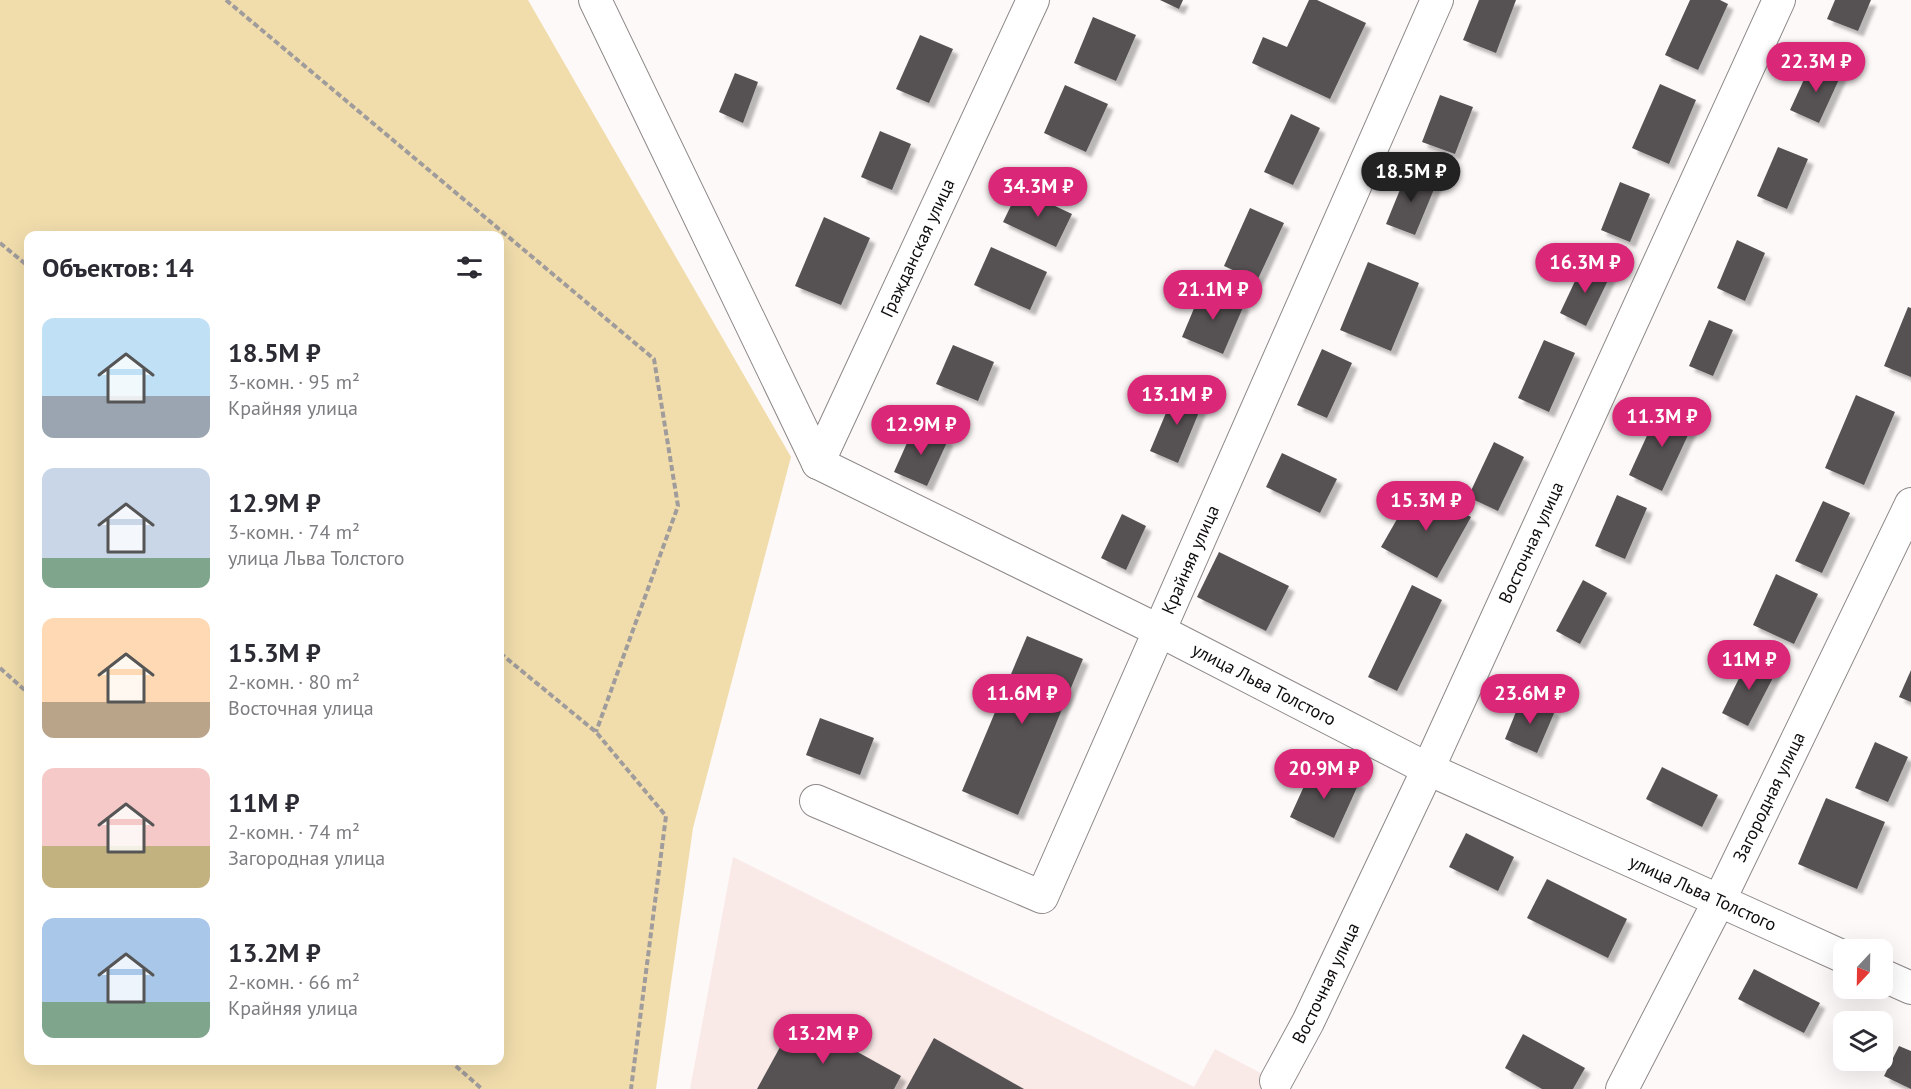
<!DOCTYPE html>
<html lang="ru">
<meta charset="utf-8">
<style>
:root{--surface:#fff;--page:#f7f7f7;--text:#2b2b33;--muted:#7c7c81;--accent:#db2777}
body{margin:0;font-family:"PT Sans",sans-serif;background:var(--page);color:var(--text);height:100vh;display:flex;flex-direction:column;font-size:22px;white-space:nowrap}
*{box-sizing:border-box;margin:0}
p{font-size:20px;color:var(--muted)}
.icon{flex:none;width:33px;height:33px;fill:none;stroke:currentColor;stroke-width:2;stroke-linecap:round;stroke-linejoin:round}
.map{position:relative;flex:1;overflow:hidden}
.panel{position:absolute;left:24px;top:231px;width:480px;height:834px;display:flex;flex-direction:column;background:var(--surface);border-radius:12px;box-shadow:0 6px 24px #0002}
.panel>*{flex:none}
.needle{width:39px;rotate:202deg}
.fabs{position:absolute;left:1833px;top:939px;display:grid;gap:12px}
.fabs a{display:grid;place-items:center;width:60px;height:60px;border-radius:12px;background:var(--surface);box-shadow:0 6px 24px #0002;font-size:30px}
.price{position:absolute;translate:-50% -51px;padding:0 14px;border-radius:21px;background:var(--accent);color:#fff;font-size:20px;line-height:39px;filter:drop-shadow(0 2px 3px #0008)}
.price::after{content:'';position:absolute;left:50%;top:36px;width:18px;height:14px;margin-left:-9px;background:inherit;clip-path:polygon(0 0,100% 0,50% 100%)}
.price.selected{background:#222;color:#fff}
ul{padding:0;list-style:none}
li{display:flex;align-items:center;gap:18px;height:150px;padding:0 18px}
li span{display:grid;place-items:center;flex:none;width:168px;height:120px;border-radius:12px;color:#555}
li>.icon{margin-inline-start:auto}
span .icon{width:72px;height:72px;fill:#fffc;stroke-width:1}
li b{font-size:26px}
h2{display:flex;justify-content:space-between;align-items:center;height:72px;padding:0 18px;font-size:26px}
.map>svg:first-child{display:block}
.built{fill:#f9eae8}
.green{fill:#f1ddac;fill-rule:evenodd}
.building{fill:#565152;filter:url(#shadow)}
.lines{fill:none;stroke-linecap:round;stroke-linejoin:round}
.minor-casing{stroke:#8e8988;stroke-width:34}
.path{stroke:#a09c9c;stroke-width:4;stroke-dasharray:6 3;stroke-linecap:butt}
.minor{stroke:#fff;stroke-width:32}
.labels{text-anchor:middle;stroke-width:6;stroke-linejoin:round;paint-order:stroke}
.street-label{font-size:18px;fill:#0e0c0c;stroke:#fef9f9}
</style>
<div class="map">
<svg width="1911" height="1089" viewBox="0 0 1911 1089">
<defs>
<filter id="shadow"><feDropShadow dx="5.5" dy="5.5" stdDeviation="1.5" flood-color="#0004"/></filter>
</defs>
<rect width="100%" height="100%" fill="#fef9f9"/>
<!-- built -->
<path class="built" d="M733,857L1194,1087L1215,1049L1291,1089H690Z"/>
<!-- green -->
<path class="green" d="M0,0H528L791,457L693,828L656,1089H0ZM28,236H500V1060H28Z"/>
<!-- building -->
<g class="building">
<path d="M1160,0H1183L1179,9Z"/>
<path d="M1309,0H1317L1366,23L1330,99L1252,63L1263,37L1287,47Z"/>
<path d="M1479,0H1516L1496,53L1463,40Z"/>
<path d="M1690,0H1720L1728,4L1698,70L1665,55Z"/>
<path d="M1835,0H1871L1858,31L1827,19Z"/>
<path d="M1093,17L1136,35L1116,81L1074,63Z"/>
<path d="M920,35L953,49L929,103L896,89Z"/>
<path d="M1812,62L1841,75L1819,123L1790,110Z"/>
<path d="M735,73L758,82L743,123L719,112Z"/>
<path d="M1660,84L1696,100L1669,164L1632,148Z"/>
<path d="M1065,85L1108,104L1086,152L1044,133Z"/>
<path d="M1440,95L1473,107L1455,154L1422,142Z"/>
<path d="M1291,114L1320,128L1293,185L1264,172Z"/>
<path d="M880,131L911,144L892,190L861,177Z"/>
<path d="M1778,147L1808,159L1787,209L1757,196Z"/>
<path d="M1408,170L1437,182L1415,235L1386,224Z"/>
<path d="M1620,182L1650,194L1630,242L1601,230Z"/>
<path d="M1019,189L1072,214L1056,247L1003,222Z"/>
<path d="M1250,208L1284,223L1257,281L1224,266Z"/>
<path d="M824,217L870,238L841,305L795,286Z"/>
<path d="M1737,240L1765,253L1745,301L1717,288Z"/>
<path d="M991,247L1047,272L1030,310L974,285Z"/>
<path d="M1368,262L1419,283L1391,351L1340,330Z"/>
<path d="M1584,262L1611,274L1586,326L1560,313Z"/>
<path d="M1203,287L1244,305L1223,354L1182,337Z"/>
<path d="M1908,307L1911,308V377L1884,366Z"/>
<path d="M1709,320L1733,330L1713,376L1689,366Z"/>
<path d="M1544,340L1575,353L1549,412L1518,398Z"/>
<path d="M953,345L994,362L978,401L936,384Z"/>
<path d="M1322,349L1352,363L1327,418L1297,405Z"/>
<path d="M1176,389L1204,400L1178,463L1150,451Z"/>
<path d="M1856,395L1895,412L1864,485L1825,468Z"/>
<path d="M1661,405L1695,420L1662,491L1629,475Z"/>
<path d="M915,425L948,440L927,486L894,472Z"/>
<path d="M1494,442L1524,457L1498,511L1468,497Z"/>
<path d="M1282,453L1337,479L1320,513L1266,487Z"/>
<path d="M1416,486L1471,517L1437,578L1381,547Z"/>
<path d="M1617,495L1647,508L1625,559L1595,546Z"/>
<path d="M1823,501L1850,513L1822,573L1795,561Z"/>
<path d="M1122,514L1146,526L1126,570L1101,558Z"/>
<path d="M1219,552L1289,586L1266,631L1197,597Z"/>
<path d="M1776,574L1818,594L1794,644L1753,625Z"/>
<path d="M1583,580L1607,593L1580,644L1556,631Z"/>
<path d="M1412,585L1442,600L1397,691L1368,677Z"/>
<path d="M1027,636L1083,659L1018,815L962,791Z"/>
<path d="M1750,656L1777,670L1748,726L1722,713Z"/>
<path d="M1911,670V702L1899,697Z"/>
<path d="M1522,697L1555,711L1537,753L1505,739Z"/>
<path d="M820,718L874,738L860,775L806,755Z"/>
<path d="M1875,742L1908,757L1888,802L1855,788Z"/>
<path d="M1315,762L1359,783L1334,838L1290,817Z"/>
<path d="M1662,767L1718,795L1702,827L1646,799Z"/>
<path d="M1826,798L1885,822L1857,889L1798,864Z"/>
<path d="M1466,833L1514,857L1498,891L1449,867Z"/>
<path d="M1547,879L1627,919L1608,958L1527,918Z"/>
<path d="M1754,969L1820,1003L1804,1033L1738,999Z"/>
<path d="M796,1018L901,1076L894,1089H757Z"/>
<path d="M1523,1034L1585,1068L1573,1089H1542L1505,1068Z"/>
<path d="M934,1038L1024,1089H906Z"/>
<path d="M1899,1046L1911,1051V1089L1884,1076Z"/>
</g>
<g class="lines">
<defs>
<g id="minor">
<path d="M595,0L818,463"/>
<path id="s1" d="M818,463L1160,631L1428,769L1844,957"/>
<path id="s2" d="M818,463L1033,0"/>
<path id="s3" d="M816,801L1042,897L1437,0"/>
<path d="M1882,975L1911,988"/>
<path id="s4" d="M1276,1081L1308,1022L1428,769L1779,0"/>
<path id="s5" d="M1622,1089L1720,899L1911,504"/>
</g>
</defs>
<!-- minor casing -->
<use href="#minor" class="minor-casing"/>
<!-- path -->
<g class="path">
<path d="M226,0L654,359L678,506L596,732"/>
<path d="M0,243L28,266"/>
<path d="M500,653L596,732L666,816L631,1089"/>
<path d="M0,668L28,693"/>
<path d="M449,1060L482,1089"/>
</g>
<!-- minor -->
<use href="#minor" class="minor"/>
</g>
<g class="labels">
<!-- street labels -->
<g class="street-label">
<text dy="6" stroke="none"><textPath href="#s2" startOffset="237">Гражданская улица</textPath></text>
<text dy="6" stroke="none"><textPath href="#s4" startOffset="596">Восточная улица</textPath></text>
<text dy="6" stroke="none"><textPath href="#s3" startOffset="614">Крайняя улица</textPath></text>
<text dy="6" stroke="none"><textPath href="#s1" startOffset="498">улица Льва Толстого</textPath></text>
<text dy="6" stroke="none"><textPath href="#s5" startOffset="327">Загородная улица</textPath></text>
<text dy="6" stroke="none"><textPath href="#s1" startOffset="984">улица Льва Толстого</textPath></text>
<text dy="6" stroke="none"><textPath href="#s4" startOffset="110">Восточная улица</textPath></text>
</g>
</g>
</svg>
<div class="fabs">
<a><svg class="needle" viewBox="-14 -14 28 28"><path d="M0-13l5 13h-10z" fill="#e53935"/><path d="M0 13l5-13h-10z" fill="#7c7c81"/></svg></a>
<a><svg class="icon" aria-label="layers" viewBox="0 0 24 24"><path d="M12 4l9 5-9 5-9-5zM3 14l9 5 9-5"/></svg></a>
</div>
<b class="price" style="left:1816px;top:93px">22.3M ₽</b>
<b class="price selected" style="left:1411px;top:203px">18.5M ₽</b>
<b class="price" style="left:1038px;top:218px">34.3M ₽</b>
<b class="price" style="left:1585px;top:294px">16.3M ₽</b>
<b class="price" style="left:1213px;top:321px">21.1M ₽</b>
<b class="price" style="left:1177px;top:426px">13.1M ₽</b>
<b class="price" style="left:1662px;top:448px">11.3M ₽</b>
<b class="price" style="left:921px;top:456px">12.9M ₽</b>
<b class="price" style="left:1426px;top:532px">15.3M ₽</b>
<b class="price" style="left:1749px;top:691px">11M ₽</b>
<b class="price" style="left:1022px;top:725px">11.6M ₽</b>
<b class="price" style="left:1530px;top:725px">23.6M ₽</b>
<b class="price" style="left:1324px;top:800px">20.9M ₽</b>
<b class="price" style="left:823px;top:1065px">13.2M ₽</b>
<section class="panel">
<h2>Объектов: 14<svg class="icon" aria-label="filters" viewBox="0 0 24 24"><path d="M4 7h16M4 17h16"/><circle cx="9" cy="7" r="2"/><circle cx="15" cy="17" r="2"/></svg></h2>
<ul>
<li><span style="background:linear-gradient(#bfe0f5 65%,#9aa5b1 0)"><svg class="icon" aria-label="home" viewBox="0 0 24 24"><path d="M3 11l9-7 9 7M6 9v11h12V9"/></svg></span><div><b>18.5M ₽</b><p>3-комн. · 95 m²</p><p>Крайняя улица</p></div></li>
<li><span style="background:linear-gradient(#c9d6e8 75%,#7fa58c 0)"><svg class="icon" aria-label="home" viewBox="0 0 24 24"><path d="M3 11l9-7 9 7M6 9v11h12V9"/></svg></span><div><b>12.9M ₽</b><p>3-комн. · 74 m²</p><p>улица Льва Толстого</p></div></li>
<li><span style="background:linear-gradient(#ffd9b3 70%,#b9a48a 0)"><svg class="icon" aria-label="home" viewBox="0 0 24 24"><path d="M3 11l9-7 9 7M6 9v11h12V9"/></svg></span><div><b>15.3M ₽</b><p>2-комн. · 80 m²</p><p>Восточная улица</p></div></li>
<li><span style="background:linear-gradient(#f6c9c9 65%,#c2b280 0)"><svg class="icon" aria-label="home" viewBox="0 0 24 24"><path d="M3 11l9-7 9 7M6 9v11h12V9"/></svg></span><div><b>11M ₽</b><p>2-комн. · 74 m²</p><p>Загородная улица</p></div></li>
<li><span style="background:linear-gradient(#a9c7e8 70%,#7fa58c 0)"><svg class="icon" aria-label="home" viewBox="0 0 24 24"><path d="M3 11l9-7 9 7M6 9v11h12V9"/></svg></span><div><b>13.2M ₽</b><p>2-комн. · 66 m²</p><p>Крайняя улица</p></div></li>
</ul>
</section>
</div>
